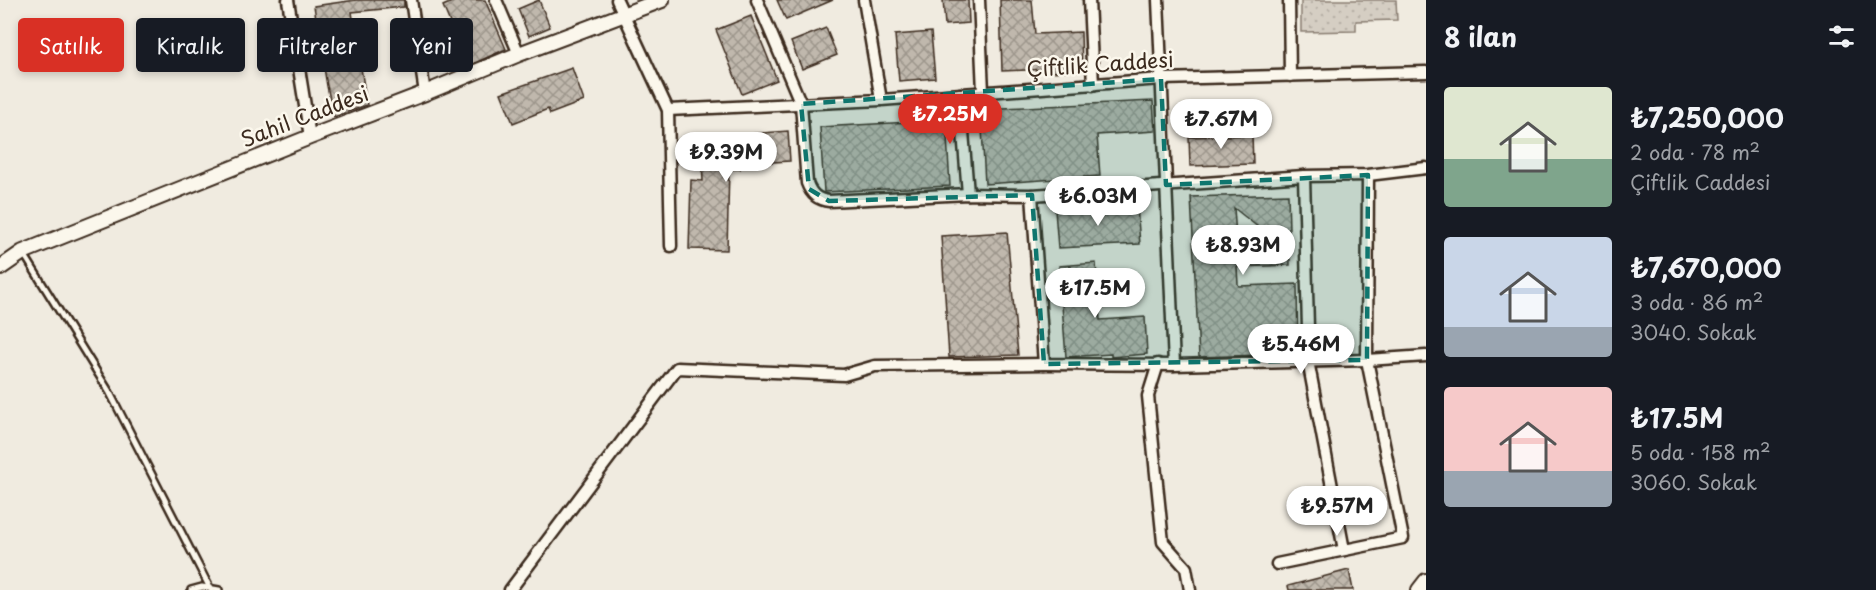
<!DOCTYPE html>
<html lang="tr">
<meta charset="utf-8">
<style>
:root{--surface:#171b24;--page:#242831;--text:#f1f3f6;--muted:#9ea1a6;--accent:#d93025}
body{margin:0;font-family:"Playpen Sans",sans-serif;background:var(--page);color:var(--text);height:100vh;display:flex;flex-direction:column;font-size:22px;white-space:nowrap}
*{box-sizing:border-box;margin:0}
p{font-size:20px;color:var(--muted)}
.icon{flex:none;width:33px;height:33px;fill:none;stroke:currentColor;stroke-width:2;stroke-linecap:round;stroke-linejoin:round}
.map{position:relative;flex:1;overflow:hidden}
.drawer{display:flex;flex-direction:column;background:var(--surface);width:450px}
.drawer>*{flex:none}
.top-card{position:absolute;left:18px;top:18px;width:570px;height:54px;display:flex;gap:12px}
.price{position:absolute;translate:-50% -51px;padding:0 14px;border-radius:21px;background:#fff;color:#222;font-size:20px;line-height:39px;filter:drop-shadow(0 2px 3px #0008)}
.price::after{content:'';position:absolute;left:50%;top:36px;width:18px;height:14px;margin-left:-9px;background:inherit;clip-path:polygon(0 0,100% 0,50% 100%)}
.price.current{background:var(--accent);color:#fff}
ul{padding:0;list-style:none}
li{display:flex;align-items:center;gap:18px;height:150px;padding:0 18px}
li span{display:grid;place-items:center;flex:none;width:168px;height:120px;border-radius:6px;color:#555}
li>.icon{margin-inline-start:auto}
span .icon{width:72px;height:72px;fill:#fffc;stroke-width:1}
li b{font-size:26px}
h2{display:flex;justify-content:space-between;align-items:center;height:72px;padding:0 18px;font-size:26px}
.chip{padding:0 21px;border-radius:6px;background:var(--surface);box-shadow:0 3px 9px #0003;font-size:21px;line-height:54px}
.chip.current{background:var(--accent);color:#fff}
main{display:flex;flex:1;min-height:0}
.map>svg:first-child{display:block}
.park{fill:url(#park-dots);stroke:#887c70;stroke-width:1.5}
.building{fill:url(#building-cross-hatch);stroke:#3b2a1e;stroke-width:1.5;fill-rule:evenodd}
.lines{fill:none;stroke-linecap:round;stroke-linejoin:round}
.lane-casing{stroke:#3b2a1e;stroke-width:10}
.street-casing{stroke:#3b2a1e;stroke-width:15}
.secondary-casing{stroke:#3b2a1e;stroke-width:18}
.lane{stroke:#fbf7ec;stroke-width:5}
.street{stroke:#fbf7ec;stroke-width:10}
.secondary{stroke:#fbf7ec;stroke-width:14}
.marked{fill:#0f766e;fill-opacity:0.2;stroke:#0f766e;stroke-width:4.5;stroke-dasharray:12 8;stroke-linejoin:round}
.labels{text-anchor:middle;stroke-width:5;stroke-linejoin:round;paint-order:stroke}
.street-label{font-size:21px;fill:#3b2a1e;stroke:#fbf7ec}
</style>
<main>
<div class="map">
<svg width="1426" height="590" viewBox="0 0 1426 590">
<defs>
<pattern id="park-dots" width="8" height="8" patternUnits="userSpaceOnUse" patternTransform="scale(1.5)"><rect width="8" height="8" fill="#d5cec3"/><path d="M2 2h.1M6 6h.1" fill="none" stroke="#b8b1a7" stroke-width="1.8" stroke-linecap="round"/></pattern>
<pattern id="building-cross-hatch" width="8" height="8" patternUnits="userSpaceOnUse" patternTransform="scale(1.5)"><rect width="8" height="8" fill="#c0b8ad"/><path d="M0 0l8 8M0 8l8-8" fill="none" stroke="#9d968c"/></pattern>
</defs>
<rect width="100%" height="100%" fill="#f0ebe0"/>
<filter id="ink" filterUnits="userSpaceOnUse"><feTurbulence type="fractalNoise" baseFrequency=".0167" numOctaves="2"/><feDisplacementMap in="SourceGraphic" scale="12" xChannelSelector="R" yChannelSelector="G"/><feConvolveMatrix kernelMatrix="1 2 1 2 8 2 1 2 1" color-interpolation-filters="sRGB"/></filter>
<g filter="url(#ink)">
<!-- park -->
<path class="park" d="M1301,0H1396L1397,20L1356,21V31L1301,32Z"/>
<!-- building -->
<g class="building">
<path d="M356,0H404V7L352,12L367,105L334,117L327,86L314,6Z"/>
<path d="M456,0H485L506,49L468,66L443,6Z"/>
<path d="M539,0L550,27L529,36L518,9Z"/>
<path d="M777,0H833L786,20Z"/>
<path d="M943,0H968L969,23L945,25Z"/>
<path d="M1000,0H1032L1035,34L1081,32L1082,70L1051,72V69L1002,71Z"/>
<path d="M751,16L777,80L742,94L716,30Z"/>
<path d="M826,28L837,55L802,69L791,42Z"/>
<path d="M931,32L935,78L899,81L895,35Z"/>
<path d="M572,68L584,101L550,114L548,109L513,123L501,93Z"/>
<path d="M1153,101L1155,131L1097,135L1100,176L985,184L981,109Z"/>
<path d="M946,120L950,186L824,192L820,127Z"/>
<path d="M788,131L790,161L740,164V169H729L727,250L689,249L691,180L703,181L701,142L750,139V134Z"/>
<path d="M1252,135L1253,164L1190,166L1189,137Z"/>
<path d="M1288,194L1290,265L1237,267L1238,284L1239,286L1297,284L1298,354L1199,357L1191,197ZM1234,208L1269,236L1236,237Z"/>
<path d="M1137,206L1140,244L1058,248L1055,210Z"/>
<path d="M1007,232L1018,355L949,357L941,236Z"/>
<path d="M1096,263L1100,320L1145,317L1147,354L1111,357V354L1066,357L1059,266Z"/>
<path d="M1349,570L1353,590H1289L1288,586Z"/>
</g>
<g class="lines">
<defs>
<g id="lane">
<path d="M24,254L110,393L210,588"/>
<path d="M191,590L202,587L219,590"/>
</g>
<g id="street">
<path d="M288,0L310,137"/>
<path d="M411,0L425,93"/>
<path d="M496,0L519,54"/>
<path d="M617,0L668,110L671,246"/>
<path d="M757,0L801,104L807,183C811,194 817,200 829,201L968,194L1032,195L1304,176L1309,366L1344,550"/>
<path d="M864,0L881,100"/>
<path d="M979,0L983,92"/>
<path d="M1089,0L1093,85"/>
<path d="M1289,0L1290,76"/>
<path d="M960,94L968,194"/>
<path d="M668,110L881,100L1161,79L1426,72"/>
<path d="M1304,176L1368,175L1426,168"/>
<path d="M1032,195L1044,364L1174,365L1158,0"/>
<path d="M1158,364L1148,396L1163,542L1186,568L1190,590"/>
<path d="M1174,365L1367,360L1426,356"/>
<path d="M1277,564L1403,538L1367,360L1368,175"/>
<path d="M510,590L677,368L844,375L875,366L1044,364"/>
</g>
<g id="secondary">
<path d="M0,268L23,252L310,137L425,93L519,54L662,0"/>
<path d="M1419,590L1426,581"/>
</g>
</defs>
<!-- lane casing -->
<use href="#lane" class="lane-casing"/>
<!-- street casing -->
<use href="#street" class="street-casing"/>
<!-- secondary casing -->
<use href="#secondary" class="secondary-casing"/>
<!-- lane -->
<use href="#lane" class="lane"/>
<!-- street -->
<use href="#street" class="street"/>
<!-- secondary -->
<use href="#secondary" class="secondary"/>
</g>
</g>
<!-- marked area -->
<path class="marked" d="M1161,79L1166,185L1368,175L1367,360L1044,364L1032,195L829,201L809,189L801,104Z"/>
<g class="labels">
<!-- street labels -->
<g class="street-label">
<text transform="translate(1100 65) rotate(-4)" y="7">Çiftlik Caddesi</text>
<text transform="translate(305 117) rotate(-21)" y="7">Sahil Caddesi</text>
</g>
</g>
</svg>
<b class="price current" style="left:950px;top:145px">₺7.25M</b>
<b class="price" style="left:1221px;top:150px">₺7.67M</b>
<b class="price" style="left:726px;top:183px">₺9.39M</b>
<b class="price" style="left:1098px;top:227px">₺6.03M</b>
<b class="price" style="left:1243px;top:276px">₺8.93M</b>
<b class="price" style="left:1095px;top:319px">₺17.5M</b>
<b class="price" style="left:1301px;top:375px">₺5.46M</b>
<b class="price" style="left:1337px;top:537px">₺9.57M</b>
<div class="top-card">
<a class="chip current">Satılık</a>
<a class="chip">Kiralık</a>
<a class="chip">Filtreler</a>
<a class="chip">Yeni</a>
</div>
</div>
<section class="drawer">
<h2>8 ilan<svg class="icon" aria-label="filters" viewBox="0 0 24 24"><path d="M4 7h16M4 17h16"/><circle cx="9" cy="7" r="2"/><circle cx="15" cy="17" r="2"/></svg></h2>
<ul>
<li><span style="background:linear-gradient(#dfe7d0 60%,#7fa58c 0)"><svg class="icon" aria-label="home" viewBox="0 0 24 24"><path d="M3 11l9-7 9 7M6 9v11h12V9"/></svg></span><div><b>₺7,250,000</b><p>2 oda · 78 m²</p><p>Çiftlik Caddesi</p></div></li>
<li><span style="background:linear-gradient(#c9d6e8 75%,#9aa5b1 0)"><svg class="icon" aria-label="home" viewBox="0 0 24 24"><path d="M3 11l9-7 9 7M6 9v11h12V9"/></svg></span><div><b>₺7,670,000</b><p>3 oda · 86 m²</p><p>3040. Sokak</p></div></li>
<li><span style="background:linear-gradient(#f6c9c9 70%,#9aa5b1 0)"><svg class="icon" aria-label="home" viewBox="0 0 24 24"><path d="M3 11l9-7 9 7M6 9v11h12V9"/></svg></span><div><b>₺17.5M</b><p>5 oda · 158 m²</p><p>3060. Sokak</p></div></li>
</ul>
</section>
</main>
